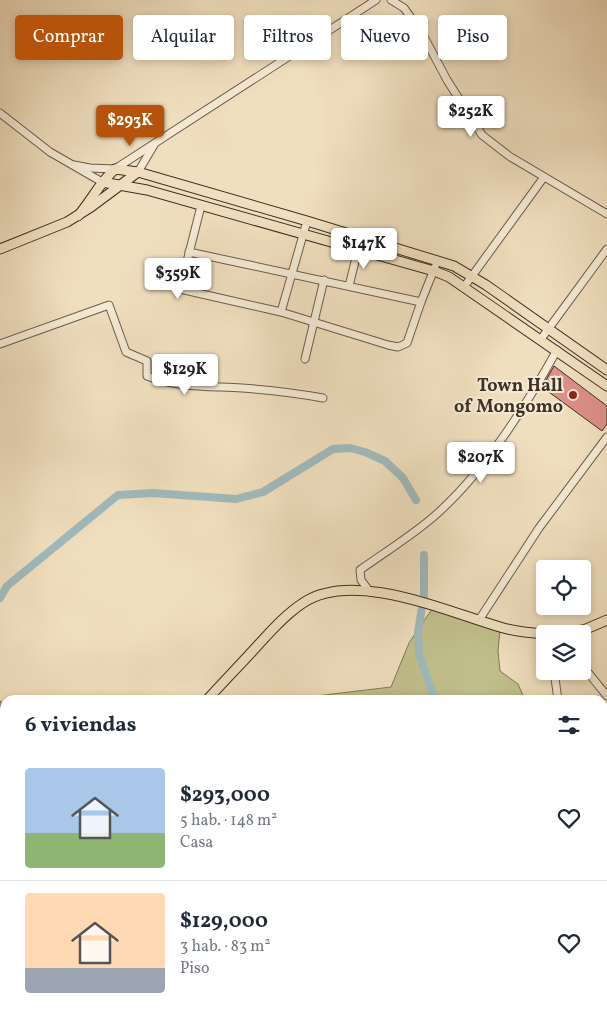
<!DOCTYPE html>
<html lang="es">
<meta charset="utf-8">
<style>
:root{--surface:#fff;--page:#f2f2f3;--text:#1f2937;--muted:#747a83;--line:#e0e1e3;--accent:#b45309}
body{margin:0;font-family:Vollkorn,serif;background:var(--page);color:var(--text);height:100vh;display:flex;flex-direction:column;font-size:19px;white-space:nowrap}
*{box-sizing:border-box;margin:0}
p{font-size:16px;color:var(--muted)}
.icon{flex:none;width:28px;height:28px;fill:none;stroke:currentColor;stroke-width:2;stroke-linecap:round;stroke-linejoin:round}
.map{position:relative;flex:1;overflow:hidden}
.details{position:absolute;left:0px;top:695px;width:608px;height:321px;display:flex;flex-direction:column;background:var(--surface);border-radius:15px 15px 0 0;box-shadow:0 2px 8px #0003}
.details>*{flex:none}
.hud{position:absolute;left:15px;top:15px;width:578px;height:45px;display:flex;gap:10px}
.tools{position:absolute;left:536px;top:560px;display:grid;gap:10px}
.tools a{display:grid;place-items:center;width:55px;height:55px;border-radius:5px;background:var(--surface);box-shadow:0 2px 8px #0003;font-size:25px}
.price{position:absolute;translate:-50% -42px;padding:0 11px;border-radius:5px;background:#fff;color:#222;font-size:16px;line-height:32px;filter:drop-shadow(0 1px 2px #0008)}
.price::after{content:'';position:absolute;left:50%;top:30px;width:15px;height:11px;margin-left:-8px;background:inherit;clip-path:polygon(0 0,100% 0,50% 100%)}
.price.on{background:var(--accent);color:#fff}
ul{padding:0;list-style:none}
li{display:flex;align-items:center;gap:15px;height:125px;padding:0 25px}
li+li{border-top:1px solid var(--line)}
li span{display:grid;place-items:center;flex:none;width:140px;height:100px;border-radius:5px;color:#555}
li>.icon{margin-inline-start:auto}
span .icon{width:60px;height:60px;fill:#fffc;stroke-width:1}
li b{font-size:21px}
h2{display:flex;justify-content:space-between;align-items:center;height:60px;padding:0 25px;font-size:21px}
.tag{padding:0 18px;border-radius:5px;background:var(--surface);box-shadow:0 2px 8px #0003;font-size:18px;line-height:45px}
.tag.on{background:var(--accent);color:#fff}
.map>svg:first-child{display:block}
.green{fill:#c1c08c;stroke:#7f7858}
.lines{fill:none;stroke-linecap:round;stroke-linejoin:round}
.canal{stroke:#a0babd;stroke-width:8}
.building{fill:#dc9089;stroke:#3d3024}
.minor-casing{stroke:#6a5c4b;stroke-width:9}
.major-casing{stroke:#3d3024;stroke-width:11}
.minor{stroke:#f5ead5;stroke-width:7}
.major{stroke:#f0dfbf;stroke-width:9}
.poi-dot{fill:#8f2418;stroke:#f5ead5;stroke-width:2}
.labels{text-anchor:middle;stroke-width:4;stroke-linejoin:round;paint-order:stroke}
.poi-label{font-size:18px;font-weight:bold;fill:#3d3024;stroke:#f5ead5;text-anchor:end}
</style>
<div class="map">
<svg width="607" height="1016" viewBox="0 0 607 1016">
<rect width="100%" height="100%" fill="#f0dfbf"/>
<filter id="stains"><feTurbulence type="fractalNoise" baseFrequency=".004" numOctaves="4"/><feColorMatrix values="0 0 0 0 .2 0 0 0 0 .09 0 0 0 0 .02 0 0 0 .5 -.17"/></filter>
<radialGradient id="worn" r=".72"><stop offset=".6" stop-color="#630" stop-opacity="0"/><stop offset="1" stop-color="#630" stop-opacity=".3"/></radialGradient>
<!-- green -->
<g class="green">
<path d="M432,609L500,629L498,651L500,671L518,684L525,700H283L391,687L409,643Z"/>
<path d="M0,701L5,704V773L0,778Z"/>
<path d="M0,849L5,852V1011H602L603,915L607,916V1016H0Z"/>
</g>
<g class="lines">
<!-- canal -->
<g class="canal">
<path d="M424,555V595L418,632L419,654L435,700"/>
<path d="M0,598L7,586L118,495L153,493L236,499L263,492L333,449L350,448L365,452L385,461L403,478L416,500"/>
<path d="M602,960L607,961"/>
</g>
</g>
<!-- building -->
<path class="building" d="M554,366L607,406V424L602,431L542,387Z"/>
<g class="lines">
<defs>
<g id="minor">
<path d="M391,0L404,8L422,33L447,80L482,135L509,156L607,214"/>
<path d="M0,113L50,152L102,182"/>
<path d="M74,165L90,168L115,169L376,0"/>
<path d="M138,172L154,145"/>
<path d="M201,206L180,289L281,312L388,345L398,347L407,343L421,302L435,267"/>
<path d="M189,252L421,302"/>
<path d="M349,286L361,237"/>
<path d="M464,287L544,177"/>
<path d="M281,312L307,221"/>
<path d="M541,339L607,249"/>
<path d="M0,344L109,305L126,352L147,361V376C178,388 209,386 242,388C269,390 296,393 323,398"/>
<path d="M305,359L324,280"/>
<path d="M370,592L361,580L360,570C385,552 418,532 440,511C487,468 526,406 557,350"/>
<path d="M479,620L539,528L607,437"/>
<path d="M540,634L545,646"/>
<path d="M582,665L607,696"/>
<path d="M554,671L558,700"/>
<path d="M602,849L607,855"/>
</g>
<g id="major">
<path d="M102,182L147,190L434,271L449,277L607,386"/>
<path d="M78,216C91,201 100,182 115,169L138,172L307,221L454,266L486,285L607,370"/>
<path d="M0,249L67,222L91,207L138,172"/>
<path d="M564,634L586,629L607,620"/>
<path d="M207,700C224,681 242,663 259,644C272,630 286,614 303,603C353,569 448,612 500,627C515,632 530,633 545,634"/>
<path d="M94,1011L95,1016"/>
</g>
</defs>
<!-- minor casing -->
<use href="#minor" class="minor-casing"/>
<!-- major casing -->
<use href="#major" class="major-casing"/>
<!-- minor -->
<use href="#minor" class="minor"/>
<!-- major -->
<use href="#major" class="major"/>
</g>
<!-- markers -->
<circle class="poi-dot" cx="573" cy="395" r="5"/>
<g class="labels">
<!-- poi labels -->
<g class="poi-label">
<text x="563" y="391">Town Hall<tspan x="563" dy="21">of Mongomo</tspan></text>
</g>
</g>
<rect width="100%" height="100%" filter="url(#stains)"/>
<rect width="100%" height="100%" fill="url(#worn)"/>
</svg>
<div class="tools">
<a><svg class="icon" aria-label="locate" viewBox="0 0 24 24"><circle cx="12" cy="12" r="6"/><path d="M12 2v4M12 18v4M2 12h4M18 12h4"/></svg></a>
<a><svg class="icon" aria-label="layers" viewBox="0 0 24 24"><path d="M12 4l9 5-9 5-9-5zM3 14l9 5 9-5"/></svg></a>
</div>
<b class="price" style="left:471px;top:138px">$252K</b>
<b class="price on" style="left:130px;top:147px">$293K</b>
<b class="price" style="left:364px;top:270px">$147K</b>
<b class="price" style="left:178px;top:300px">$359K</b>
<b class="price" style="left:185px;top:396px">$129K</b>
<b class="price" style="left:481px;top:484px">$207K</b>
<div class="hud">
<a class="tag on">Comprar</a>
<a class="tag">Alquilar</a>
<a class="tag">Filtros</a>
<a class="tag">Nuevo</a>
<a class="tag">Piso</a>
</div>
<section class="details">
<h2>6 viviendas<svg class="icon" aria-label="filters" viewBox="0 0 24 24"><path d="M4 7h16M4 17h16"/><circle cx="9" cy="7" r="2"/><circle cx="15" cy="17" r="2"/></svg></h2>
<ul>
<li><span style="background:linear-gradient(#a9c7e8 65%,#8fb573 0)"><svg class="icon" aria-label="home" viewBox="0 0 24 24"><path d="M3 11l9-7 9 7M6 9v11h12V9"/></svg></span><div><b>$293,000</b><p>5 hab. · 148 m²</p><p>Casa</p></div><svg class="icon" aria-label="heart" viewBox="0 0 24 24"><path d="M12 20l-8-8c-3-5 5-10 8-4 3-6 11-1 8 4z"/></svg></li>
<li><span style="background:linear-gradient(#ffd9b3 75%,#9aa5b1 0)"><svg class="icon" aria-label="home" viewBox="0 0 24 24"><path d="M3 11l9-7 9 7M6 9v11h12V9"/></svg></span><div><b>$129,000</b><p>3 hab. · 83 m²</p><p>Piso</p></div><svg class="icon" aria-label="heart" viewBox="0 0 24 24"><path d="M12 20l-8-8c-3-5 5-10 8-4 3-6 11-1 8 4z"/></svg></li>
</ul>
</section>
</div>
